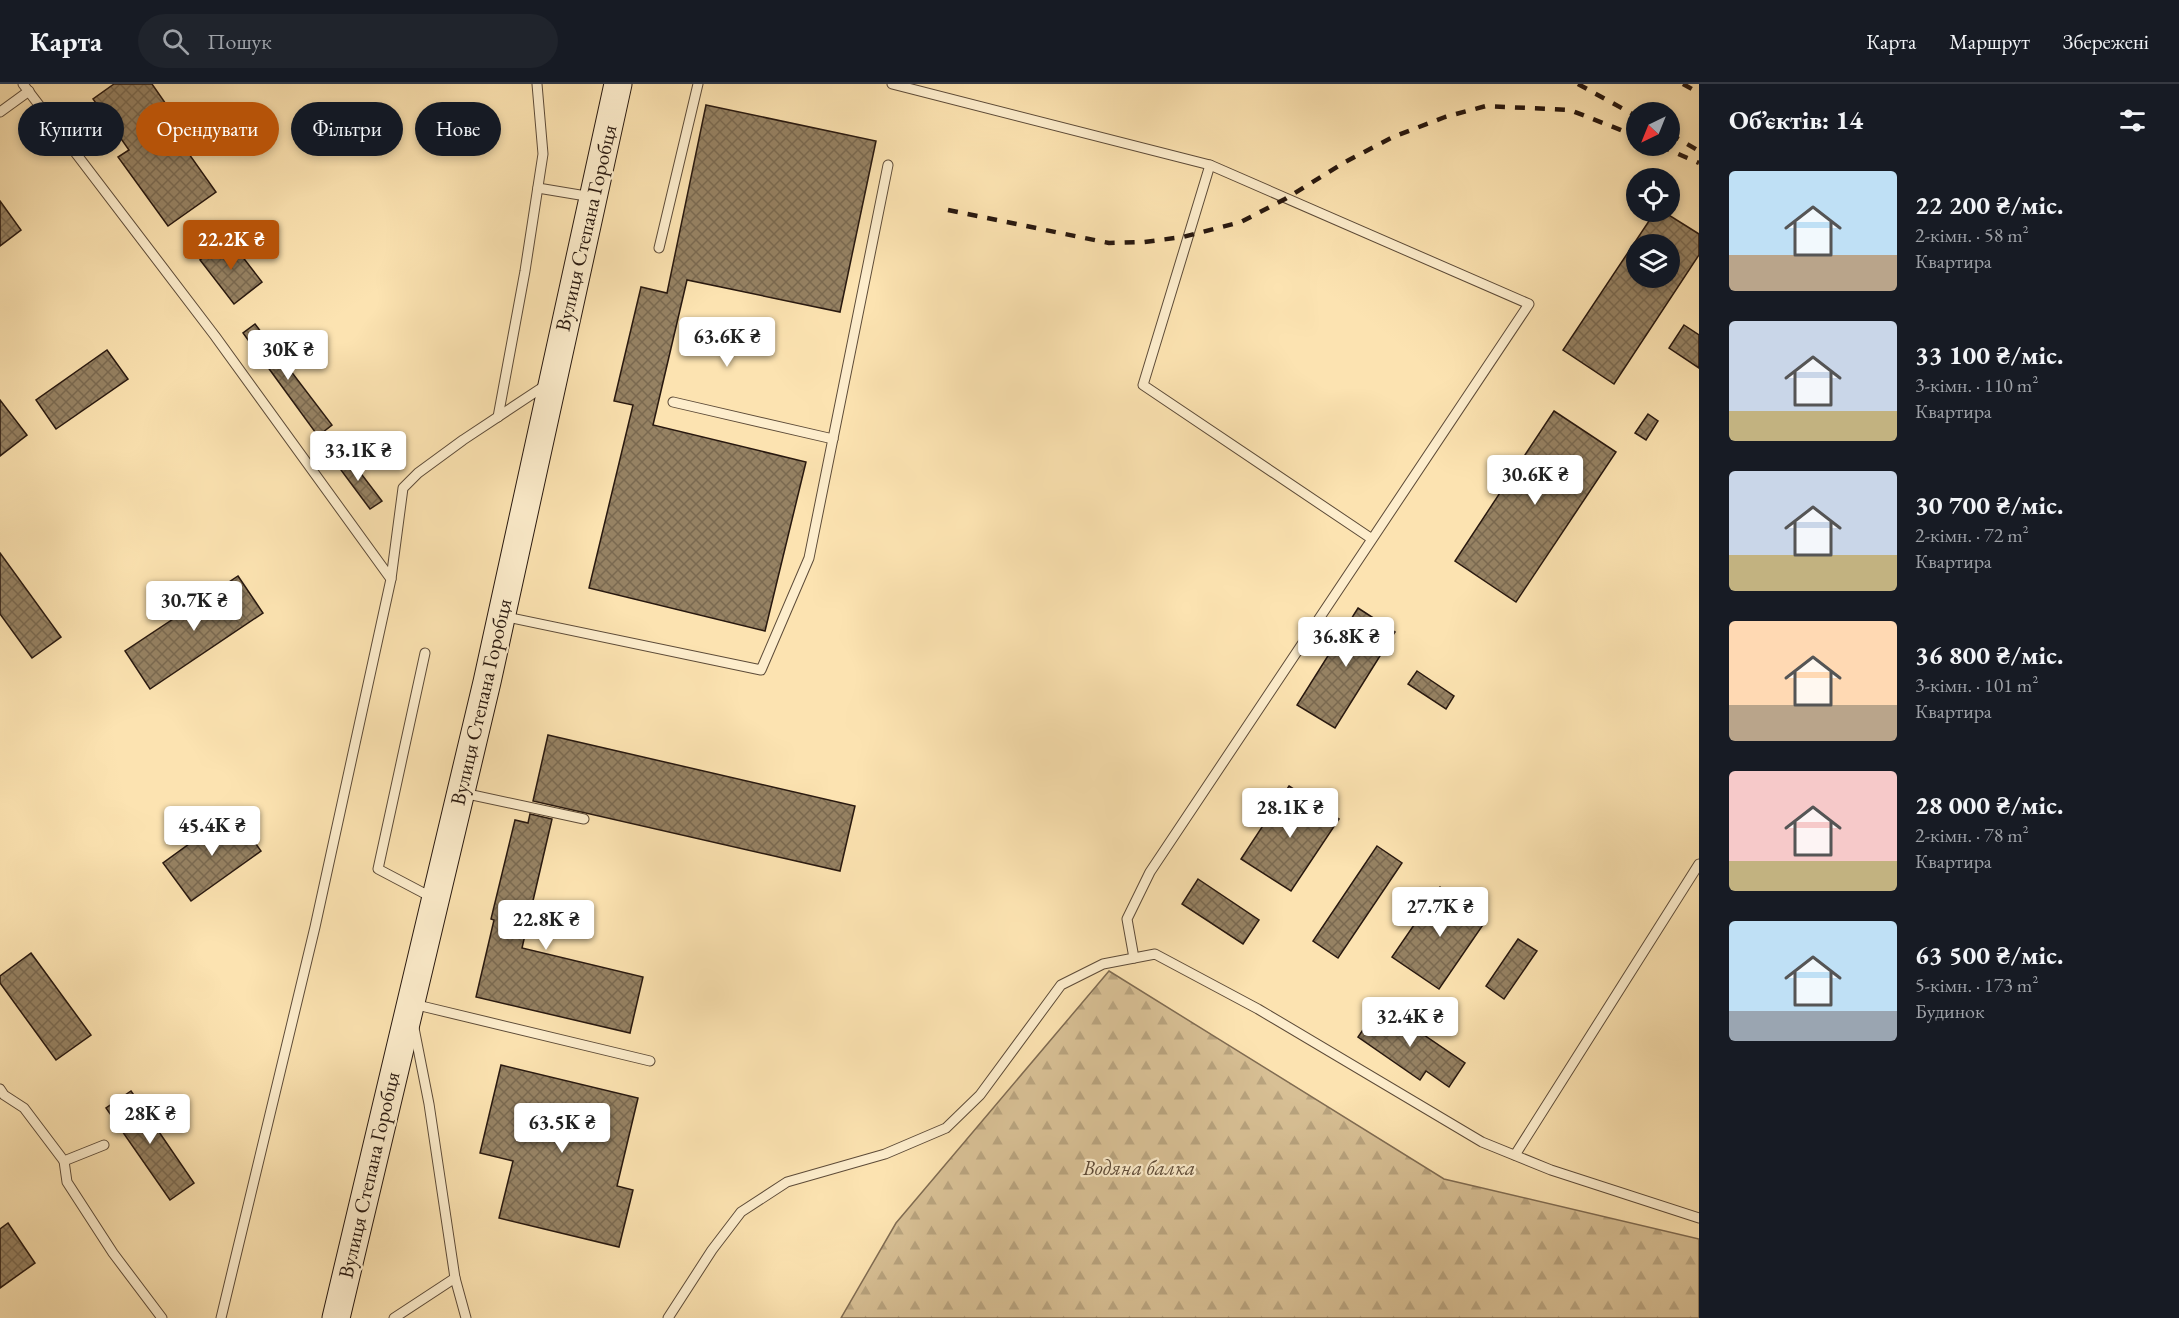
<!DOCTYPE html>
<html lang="uk">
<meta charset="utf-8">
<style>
:root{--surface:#171b24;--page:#20242c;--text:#f1f3f6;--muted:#9ea1a6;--line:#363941;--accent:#b45309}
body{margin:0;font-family:"EB Garamond",serif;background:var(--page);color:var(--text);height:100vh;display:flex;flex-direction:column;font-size:22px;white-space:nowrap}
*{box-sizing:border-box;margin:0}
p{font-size:20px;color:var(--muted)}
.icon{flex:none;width:33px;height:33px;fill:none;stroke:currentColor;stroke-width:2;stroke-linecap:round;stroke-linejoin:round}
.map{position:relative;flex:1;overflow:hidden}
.side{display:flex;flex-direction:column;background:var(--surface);width:480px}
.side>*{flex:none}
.banner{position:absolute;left:18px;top:18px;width:570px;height:54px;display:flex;gap:12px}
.needle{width:39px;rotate:223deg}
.buttons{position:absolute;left:1626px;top:18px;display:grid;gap:12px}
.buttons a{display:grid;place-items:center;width:54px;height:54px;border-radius:50%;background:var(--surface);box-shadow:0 3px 9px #0003;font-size:30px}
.price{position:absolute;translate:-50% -51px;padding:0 14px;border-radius:6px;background:#fff;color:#222;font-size:20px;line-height:39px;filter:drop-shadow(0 2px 3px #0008)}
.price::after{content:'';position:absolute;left:50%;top:36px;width:18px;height:14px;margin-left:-9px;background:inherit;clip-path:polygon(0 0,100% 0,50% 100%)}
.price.on{background:var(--accent);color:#fff}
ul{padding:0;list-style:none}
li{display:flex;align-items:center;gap:18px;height:150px;padding:0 30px}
li span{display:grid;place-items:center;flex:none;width:168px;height:120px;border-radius:6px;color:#555}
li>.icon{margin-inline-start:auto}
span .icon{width:72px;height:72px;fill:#fffc;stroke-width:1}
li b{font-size:26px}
h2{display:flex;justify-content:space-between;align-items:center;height:72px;padding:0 30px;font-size:26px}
.tag{padding:0 21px;border-radius:27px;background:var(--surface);box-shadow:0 3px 9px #0003;font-size:21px;line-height:54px}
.tag.on{background:var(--accent);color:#fff}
header{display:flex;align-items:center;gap:36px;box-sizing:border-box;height:84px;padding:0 30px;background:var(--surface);border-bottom:2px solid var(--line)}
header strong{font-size:28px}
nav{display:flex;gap:33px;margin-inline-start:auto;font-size:21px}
.search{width:420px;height:54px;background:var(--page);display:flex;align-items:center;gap:15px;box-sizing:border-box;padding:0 21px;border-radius:33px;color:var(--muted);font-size:22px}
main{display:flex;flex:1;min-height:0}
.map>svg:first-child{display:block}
.forest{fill:url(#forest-firs);stroke:#806c52;stroke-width:1.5}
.building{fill:url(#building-cross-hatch);stroke:#28180f;stroke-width:1.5;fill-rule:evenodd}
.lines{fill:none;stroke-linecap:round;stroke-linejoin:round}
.lane-casing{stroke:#5d4b38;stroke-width:11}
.secondary-casing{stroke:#28180f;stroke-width:29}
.lane{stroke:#fdedcc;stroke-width:9}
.secondary{stroke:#fdedcc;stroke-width:27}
.rail{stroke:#28180f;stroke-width:4.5;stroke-dasharray:10 10;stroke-linecap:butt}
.labels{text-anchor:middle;stroke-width:4.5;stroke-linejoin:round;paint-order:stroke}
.street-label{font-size:21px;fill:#28180f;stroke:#fdedcc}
.park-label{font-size:21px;font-style:italic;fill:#5d4a37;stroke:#fdedcc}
</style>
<header>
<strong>Карта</strong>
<div class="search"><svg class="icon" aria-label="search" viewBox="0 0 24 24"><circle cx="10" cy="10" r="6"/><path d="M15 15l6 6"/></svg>Пошук</div>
<nav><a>Карта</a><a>Маршрут</a><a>Збережені</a></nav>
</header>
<main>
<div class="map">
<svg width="1699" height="1234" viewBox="0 0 1699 1234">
<defs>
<pattern id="forest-firs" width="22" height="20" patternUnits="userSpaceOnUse" patternTransform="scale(1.5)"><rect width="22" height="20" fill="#d8c095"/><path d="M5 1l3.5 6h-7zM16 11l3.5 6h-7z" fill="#b9a47f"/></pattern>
<pattern id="building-cross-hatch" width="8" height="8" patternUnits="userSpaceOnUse" patternTransform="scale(1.5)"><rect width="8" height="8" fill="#968263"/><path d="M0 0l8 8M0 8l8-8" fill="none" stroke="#7a6950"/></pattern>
</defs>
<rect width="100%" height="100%" fill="#fce3b1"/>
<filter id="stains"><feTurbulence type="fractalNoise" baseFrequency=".00333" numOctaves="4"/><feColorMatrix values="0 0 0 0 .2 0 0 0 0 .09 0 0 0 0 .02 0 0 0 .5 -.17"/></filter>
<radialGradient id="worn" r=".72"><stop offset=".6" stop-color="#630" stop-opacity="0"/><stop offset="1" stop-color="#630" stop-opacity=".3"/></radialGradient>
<!-- forest -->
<path class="forest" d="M1109,887L1444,1095L1699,1155V1234H841L896,1139Z"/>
<!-- building -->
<g class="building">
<path d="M114,0H152L175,33L167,39L216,108L168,142L118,73L129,66L93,15Z"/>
<path d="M706,21L876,57L840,228L687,196L653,341L806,378L765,547L589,504L633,321L614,317L641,203L667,209Z"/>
<path d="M0,117L21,146L0,162Z"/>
<path d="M1655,128H1664L1699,150V171L1614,300L1563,266ZM1636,160H1670V194H1636Z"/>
<path d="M228,154L262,198L234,220L200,176Z"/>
<path d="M255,240L332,341L318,352L243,249Z"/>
<path d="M1684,241L1699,251V284L1669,264Z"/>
<path d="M107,266L128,295L56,345L36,316Z"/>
<path d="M0,316L27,351L0,372Z"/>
<path d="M1554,327L1616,368L1516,518L1455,477Z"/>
<path d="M1648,330L1658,337L1646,356L1635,349Z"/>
<path d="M346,370L382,417L370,425L335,378Z"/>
<path d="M0,469L61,553L32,574L0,530Z"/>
<path d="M238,492L263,529L150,605L125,567Z"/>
<path d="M1358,524L1395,548L1335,644L1297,621Z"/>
<path d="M1417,587L1454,612L1446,625L1408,600Z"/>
<path d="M548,651L855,722L840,787L533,717Z"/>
<path d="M1289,702L1339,735L1291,807L1241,775Z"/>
<path d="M233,728L261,767L191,817L163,779Z"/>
<path d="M530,730L552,735L522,864L643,893L630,949L476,913L494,836L491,835L515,736L528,739Z"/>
<path d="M1377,762L1402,779L1338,874L1313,857Z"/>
<path d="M1198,795L1259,836L1243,860L1182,820Z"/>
<path d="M1440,803L1487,835L1439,905L1392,873Z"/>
<path d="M1518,855L1537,867L1504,915L1486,902Z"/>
<path d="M31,869L91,951L56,976L0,899V892Z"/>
<path d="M1380,921L1465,979L1449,1003L1426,987L1420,996L1358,953Z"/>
<path d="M501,981L638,1014L617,1102L633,1106L619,1163L499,1134L513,1077L480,1069Z"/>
<path d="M131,1007L194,1099L170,1116L106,1024Z"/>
<path d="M8,1139L35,1179L0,1204V1145Z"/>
</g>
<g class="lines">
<defs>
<g id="lane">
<path d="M23,0L215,252L391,495L315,843L221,1234"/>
<path d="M892,0L1210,81"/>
<path d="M0,28L29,7"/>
<path d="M538,104L592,113"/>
<path d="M659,164L698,0"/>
<path d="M673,318L833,355"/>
<path d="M498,333L525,187L543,70L537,0"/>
<path d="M391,495L403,404L418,389L463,356L546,301"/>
<path d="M502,532L761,586L809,474L888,81"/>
<path d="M425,569L378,785L433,814"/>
<path d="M463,709L584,735"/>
<path d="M1134,874L1127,835L1150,788L1529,220L1210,81L1143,301L1372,455"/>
<path d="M413,920L650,977"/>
<path d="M414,944L429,1020L455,1194"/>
<path d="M0,1005L4,1011L24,1024L64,1077L104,1061"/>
<path d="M1515,1071L1699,780"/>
<path d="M64,1077L67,1098L113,1169L162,1234"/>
<path d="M394,1234L455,1194L466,1234"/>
<path d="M668,1234L712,1166L741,1128L787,1098L885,1070L946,1044L980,1011L1061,901L1103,880L1155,870L1258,925L1482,1058L1551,1086L1699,1134"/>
</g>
<path id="secondary" d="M336,1234L487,598L618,0"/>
</defs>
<!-- lane casing -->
<use href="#lane" class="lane-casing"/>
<!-- secondary casing -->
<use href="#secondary" class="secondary-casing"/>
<!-- lane -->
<use href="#lane" class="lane"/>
<!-- secondary -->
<use href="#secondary" class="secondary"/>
<!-- rail -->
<g class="rail">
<path d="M1578,0L1636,32"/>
<path d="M1683,0L1699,9"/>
<path d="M1670,50L1699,67"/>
<path d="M1660,62L1699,79"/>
<path d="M948,126L1109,159L1144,158L1183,153L1241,138L1285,115L1345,78L1393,53L1445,33L1486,22L1570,26L1636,52"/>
</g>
</g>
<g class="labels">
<!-- street labels -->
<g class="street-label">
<text transform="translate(586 144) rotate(-77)" y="7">Вулиця Степана Горобця</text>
<text transform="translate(481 618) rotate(-77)" y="7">Вулиця Степана Горобця</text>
<text transform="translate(369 1091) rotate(-77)" y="7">Вулиця Степана Горобця</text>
</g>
<!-- park labels -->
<g class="park-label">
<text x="1139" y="1091">Водяна балка</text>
</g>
</g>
<rect width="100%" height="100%" filter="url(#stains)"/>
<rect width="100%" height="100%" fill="url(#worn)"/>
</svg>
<div class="buttons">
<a><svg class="needle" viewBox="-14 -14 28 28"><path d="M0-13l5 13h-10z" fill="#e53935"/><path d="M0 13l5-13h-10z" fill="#9ea1a6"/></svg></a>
<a><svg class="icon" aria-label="locate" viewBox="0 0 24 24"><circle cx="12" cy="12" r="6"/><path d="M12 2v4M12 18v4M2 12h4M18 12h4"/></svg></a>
<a><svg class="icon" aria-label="layers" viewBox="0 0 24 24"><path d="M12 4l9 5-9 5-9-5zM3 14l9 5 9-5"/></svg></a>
</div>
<b class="price on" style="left:231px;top:187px">22.2K ₴</b>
<b class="price" style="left:727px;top:284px">63.6K ₴</b>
<b class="price" style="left:288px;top:297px">30K ₴</b>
<b class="price" style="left:358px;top:398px">33.1K ₴</b>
<b class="price" style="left:1535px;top:422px">30.6K ₴</b>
<b class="price" style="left:194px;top:548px">30.7K ₴</b>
<b class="price" style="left:1346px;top:584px">36.8K ₴</b>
<b class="price" style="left:1290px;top:755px">28.1K ₴</b>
<b class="price" style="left:212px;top:773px">45.4K ₴</b>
<b class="price" style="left:1440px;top:854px">27.7K ₴</b>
<b class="price" style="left:546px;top:867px">22.8K ₴</b>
<b class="price" style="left:1410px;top:964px">32.4K ₴</b>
<b class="price" style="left:150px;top:1061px">28K ₴</b>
<b class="price" style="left:562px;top:1070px">63.5K ₴</b>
<div class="banner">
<a class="tag">Купити</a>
<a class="tag on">Орендувати</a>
<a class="tag">Фільтри</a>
<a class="tag">Нове</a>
</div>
</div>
<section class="side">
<h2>Об’єктів: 14<svg class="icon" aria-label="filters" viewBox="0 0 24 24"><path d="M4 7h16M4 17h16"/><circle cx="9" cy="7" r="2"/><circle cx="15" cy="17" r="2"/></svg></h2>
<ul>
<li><span style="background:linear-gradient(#bfe0f5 70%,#b9a48a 0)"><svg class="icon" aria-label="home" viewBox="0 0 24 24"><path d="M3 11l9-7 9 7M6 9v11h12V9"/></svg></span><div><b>22 200 ₴/міс.</b><p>2-кімн. · 58 m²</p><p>Квартира</p></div></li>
<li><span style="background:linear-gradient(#c9d6e8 75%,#c2b280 0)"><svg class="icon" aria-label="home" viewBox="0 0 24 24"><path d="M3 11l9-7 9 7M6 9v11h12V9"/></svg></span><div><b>33 100 ₴/міс.</b><p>3-кімн. · 110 m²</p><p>Квартира</p></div></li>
<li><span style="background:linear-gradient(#c9d6e8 70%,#c2b280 0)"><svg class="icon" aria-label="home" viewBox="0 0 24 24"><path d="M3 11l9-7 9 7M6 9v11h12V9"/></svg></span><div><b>30 700 ₴/міс.</b><p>2-кімн. · 72 m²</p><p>Квартира</p></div></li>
<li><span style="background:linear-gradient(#ffd9b3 70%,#b9a48a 0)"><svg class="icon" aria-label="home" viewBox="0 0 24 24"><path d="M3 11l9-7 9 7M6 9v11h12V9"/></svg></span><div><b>36 800 ₴/міс.</b><p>3-кімн. · 101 m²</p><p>Квартира</p></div></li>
<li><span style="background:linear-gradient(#f6c9c9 75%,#c2b280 0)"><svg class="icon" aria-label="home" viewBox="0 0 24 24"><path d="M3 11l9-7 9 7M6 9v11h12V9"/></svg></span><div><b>28 000 ₴/міс.</b><p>2-кімн. · 78 m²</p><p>Квартира</p></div></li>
<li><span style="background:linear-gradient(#bfe0f5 75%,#9aa5b1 0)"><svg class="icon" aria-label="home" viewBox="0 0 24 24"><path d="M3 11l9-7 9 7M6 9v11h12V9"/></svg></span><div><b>63 500 ₴/міс.</b><p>5-кімн. · 173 m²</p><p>Будинок</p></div></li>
</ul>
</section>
</main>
